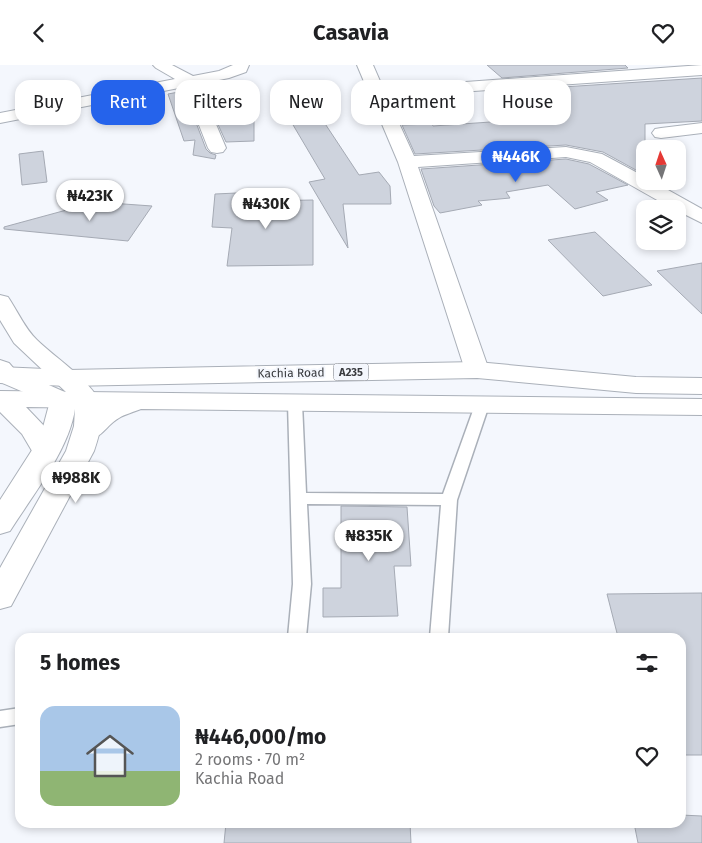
<!DOCTYPE html>
<meta charset="utf-8">
<style>
:root{--surface:#fff;--page:#f6f6f6;--text:#202124;--muted:#757577;--accent:#2563eb}
body{margin:0;font-family:"Fira Sans",sans-serif;background:var(--page);color:var(--text);height:100vh;display:flex;flex-direction:column;font-size:19px;white-space:nowrap}
*{box-sizing:border-box;margin:0}
p{font-size:16px;color:var(--muted)}
.icon{flex:none;width:28px;height:28px;fill:none;stroke:currentColor;stroke-width:2;stroke-linecap:round;stroke-linejoin:round}
.map{position:relative;flex:1;overflow:hidden}
.sheet{position:absolute;left:15px;top:568px;width:671px;height:195px;display:flex;flex-direction:column;background:var(--surface);border-radius:15px;box-shadow:0 2px 8px #0003}
.sheet>*{flex:none}
.banner{position:absolute;left:15px;top:15px;width:672px;height:45px;display:flex;gap:10px}
.needle{width:32px;rotate:357deg}
.controls{position:absolute;left:636px;top:75px;display:grid;gap:10px}
.controls a{display:grid;place-items:center;width:50px;height:50px;border-radius:10px;background:var(--surface);box-shadow:0 2px 8px #0003;font-size:25px}
.price{position:absolute;translate:-50% -42px;padding:0 11px;border-radius:18px;background:#fff;color:#222;font-size:16px;line-height:32px;filter:drop-shadow(0 1px 2px #0008)}
.price::after{content:'';position:absolute;left:50%;top:30px;width:15px;height:11px;margin-left:-8px;background:inherit;clip-path:polygon(0 0,100% 0,50% 100%)}
.price.active{background:var(--accent);color:#fff}
ul{padding:0;list-style:none}
li{display:flex;align-items:center;gap:15px;height:125px;padding:0 25px}
li span{display:grid;place-items:center;flex:none;width:140px;height:100px;border-radius:15px;color:#555}
li>.icon{margin-inline-start:auto}
span .icon{width:60px;height:60px;fill:#fffc;stroke-width:1}
li b{font-size:21px}
h2{display:flex;justify-content:space-between;align-items:center;height:60px;padding:0 25px;font-size:21px}
.tag{padding:0 18px;border-radius:15px;background:var(--surface);box-shadow:0 2px 8px #0003;font-size:18px;line-height:45px}
.tag.active{background:var(--accent);color:#fff}
header{display:flex;justify-content:space-between;align-items:center;height:65px;padding:0 25px;background:var(--surface);font-size:22px;font-weight:700}
.map>svg:first-child{display:block}
.building{fill:#ced3dd;stroke:#a5aab4}
.lines{fill:none;stroke-linecap:round;stroke-linejoin:round}
.service-casing{stroke:#aab0b9;stroke-width:3}
.minor-casing{stroke:#aab0b9;stroke-width:2}
.primary-casing{stroke:#aab0b9;stroke-width:2}
.trunk-casing{stroke:#aab0b9;stroke-width:2}
.service{fill:#fff;fill-rule:evenodd}
.minor{fill:#fff;fill-rule:evenodd}
.primary{fill:#fff;fill-rule:evenodd}
.trunk{fill:#fff;fill-rule:evenodd}
.labels{text-anchor:middle;stroke-width:4;stroke-linejoin:round;paint-order:stroke}
.shield{fill:#f4f7fd;stroke:#717378;stroke-width:1}
.shield-label{font-size:11px;font-weight:bold;fill:#393b3f}
.street-label{font-size:12px;fill:#393b3f;stroke:#f4f7fd}
</style>
<header><svg class="icon" aria-label="back" viewBox="0 0 24 24"><path d="M15 5l-7 7 7 7"/></svg>Casavia<svg class="icon" aria-label="heart" viewBox="0 0 24 24"><path d="M12 20l-8-8c-3-5 5-10 8-4 3-6 11-1 8 4z"/></svg></header>
<div class="map">
<svg width="702" height="778" viewBox="0 0 702 778">
<rect width="100%" height="100%" fill="#f4f7fd"/>
<!-- building -->
<g class="building">
<path d="M487,0H625L628,3L502,13Z"/>
<path d="M702,13V56L645,59V110L603,87L566,80L415,89L402,60L432,59L433,61L548,53L516,25Z"/>
<path d="M184,26L206,84L210,88L216,90L215,94L193,90L195,75L184,76L168,29Z"/>
<path d="M316,45L359,110L379,107L390,121L391,139H343L348,183L309,117L325,114L286,48Z"/>
<path d="M254,50V76L226,77L215,53Z"/>
<path d="M43,86L47,117L22,120L19,89Z"/>
<path d="M566,94L589,99L628,120L596,127L608,135L575,144L548,120L506,127L510,133L478,136L482,140L440,148L434,141L421,104Z"/>
<path d="M259,127V136L313,135V200L227,201L232,163L212,162L215,129Z"/>
<path d="M96,137L152,141L128,176L4,164V162Z"/>
<path d="M595,167L652,220L603,231L548,175Z"/>
<path d="M702,198V249L657,206Z"/>
<path d="M341,441L407,442L411,501H394L398,551L323,552V523H341Z"/>
<path d="M702,528V690H681V572H618L607,529Z"/>
<path d="M681,750L702,751V778H638L634,758H681Z"/>
<path d="M226,758H410L411,778H224Z"/>
</g>
<g class="lines">
<defs>
<g id="service">
<path d="M295,334L300,335L302,338L306,428L443,429L475,340L477,337H487L489,340L457,435L448,572H430L441,440L307,439L311,519L306,572H288L293,519L288,338L290,335Z"/>
<path d="M20,643V659L0,662V646Z"/>
</g>
<g id="minor">
<path d="M153,0H172L193,11L219,6L233,0H249L246,7L229,13L199,19L226,83L223,87L217,88L211,87L208,83L184,22L0,58V48L175,14L156,3Z"/>
<path d="M357,0H373L383,23L702,0V10L387,32L414,91L566,82L602,89L645,112V116H652L702,144V158L678,146V144H673L590,97L566,92L418,102L489,305L486,310L477,313L468,310L465,305L398,97Z"/>
<path d="M702,58V68L661,73L655,72L652,68L655,64L661,63Z"/>
<path d="M86,326L95,328C107,346 100,368 94,386L11,541L0,544V503L66,386L74,361L75,344C69,385 32,431 10,466L0,469V435L34,382L42,366L50,336L54,330L63,328L72,330L74,333L77,328Z"/>
</g>
<path id="primary" d="M0,230L8,232C17,245 25,264 37,275C58,295 82,309 99,334L95,340L86,342L75,337L72,342L63,344L0,317V295L9,298L15,305L67,328L14,278L0,255Z"/>
<g id="trunk">
<path d="M477,297L636,312L702,313V329L636,328L477,313L68,321L0,318V302L68,305Z"/>
<path d="M0,326L702,334V350L141,344C134,347 125,349 119,353C102,363 102,378 79,372L75,366L79,360L97,343L26,342L46,363L59,385L55,391L45,394L35,391L22,369L0,347Z"/>
</g>
</defs>
<!-- service casing -->
<use href="#service" class="service-casing"/>
<!-- minor casing -->
<use href="#minor" class="minor-casing"/>
<!-- primary casing -->
<use href="#primary" class="primary-casing"/>
<!-- trunk casing -->
<use href="#trunk" class="trunk-casing"/>
<!-- service -->
<use href="#service" class="service"/>
<!-- minor -->
<use href="#minor" class="minor"/>
<!-- primary -->
<use href="#primary" class="primary"/>
<!-- trunk -->
<use href="#trunk" class="trunk"/>
</g>
<g class="labels">
<!-- shield labels -->
<rect class="shield" x="333.5" y="298.5" width="35" height="17" rx="4"/>
<g class="shield-label">
<text x="351" y="311">A235</text>
</g>
<!-- street labels -->
<g class="street-label">
<text transform="translate(291 308) rotate(-1)" y="4">Kachia Road</text>
</g>
</g>
</svg>
<div class="controls">
<a><svg class="needle" viewBox="-14 -14 28 28"><path d="M0-13l5 13h-10z" fill="#e53935"/><path d="M0 13l5-13h-10z" fill="#757577"/></svg></a>
<a><svg class="icon" aria-label="layers" viewBox="0 0 24 24"><path d="M12 4l9 5-9 5-9-5zM3 14l9 5 9-5"/></svg></a>
</div>
<b class="price active" style="left:516px;top:118px">₦446K</b>
<b class="price" style="left:90px;top:157px">₦423K</b>
<b class="price" style="left:266px;top:165px">₦430K</b>
<b class="price" style="left:76px;top:439px">₦988K</b>
<b class="price" style="left:369px;top:497px">₦835K</b>
<div class="banner">
<a class="tag">Buy</a>
<a class="tag active">Rent</a>
<a class="tag">Filters</a>
<a class="tag">New</a>
<a class="tag">Apartment</a>
<a class="tag">House</a>
</div>
<section class="sheet">
<h2>5 homes<svg class="icon" aria-label="filters" viewBox="0 0 24 24"><path d="M4 7h16M4 17h16"/><circle cx="9" cy="7" r="2"/><circle cx="15" cy="17" r="2"/></svg></h2>
<ul>
<li><span style="background:linear-gradient(#a9c7e8 65%,#8fb573 0)"><svg class="icon" aria-label="home" viewBox="0 0 24 24"><path d="M3 11l9-7 9 7M6 9v11h12V9"/></svg></span><div><b>₦446,000/mo</b><p>2 rooms · 70 m²</p><p>Kachia Road</p></div><svg class="icon" aria-label="heart" viewBox="0 0 24 24"><path d="M12 20l-8-8c-3-5 5-10 8-4 3-6 11-1 8 4z"/></svg></li>
</ul>
</section>
</div>
